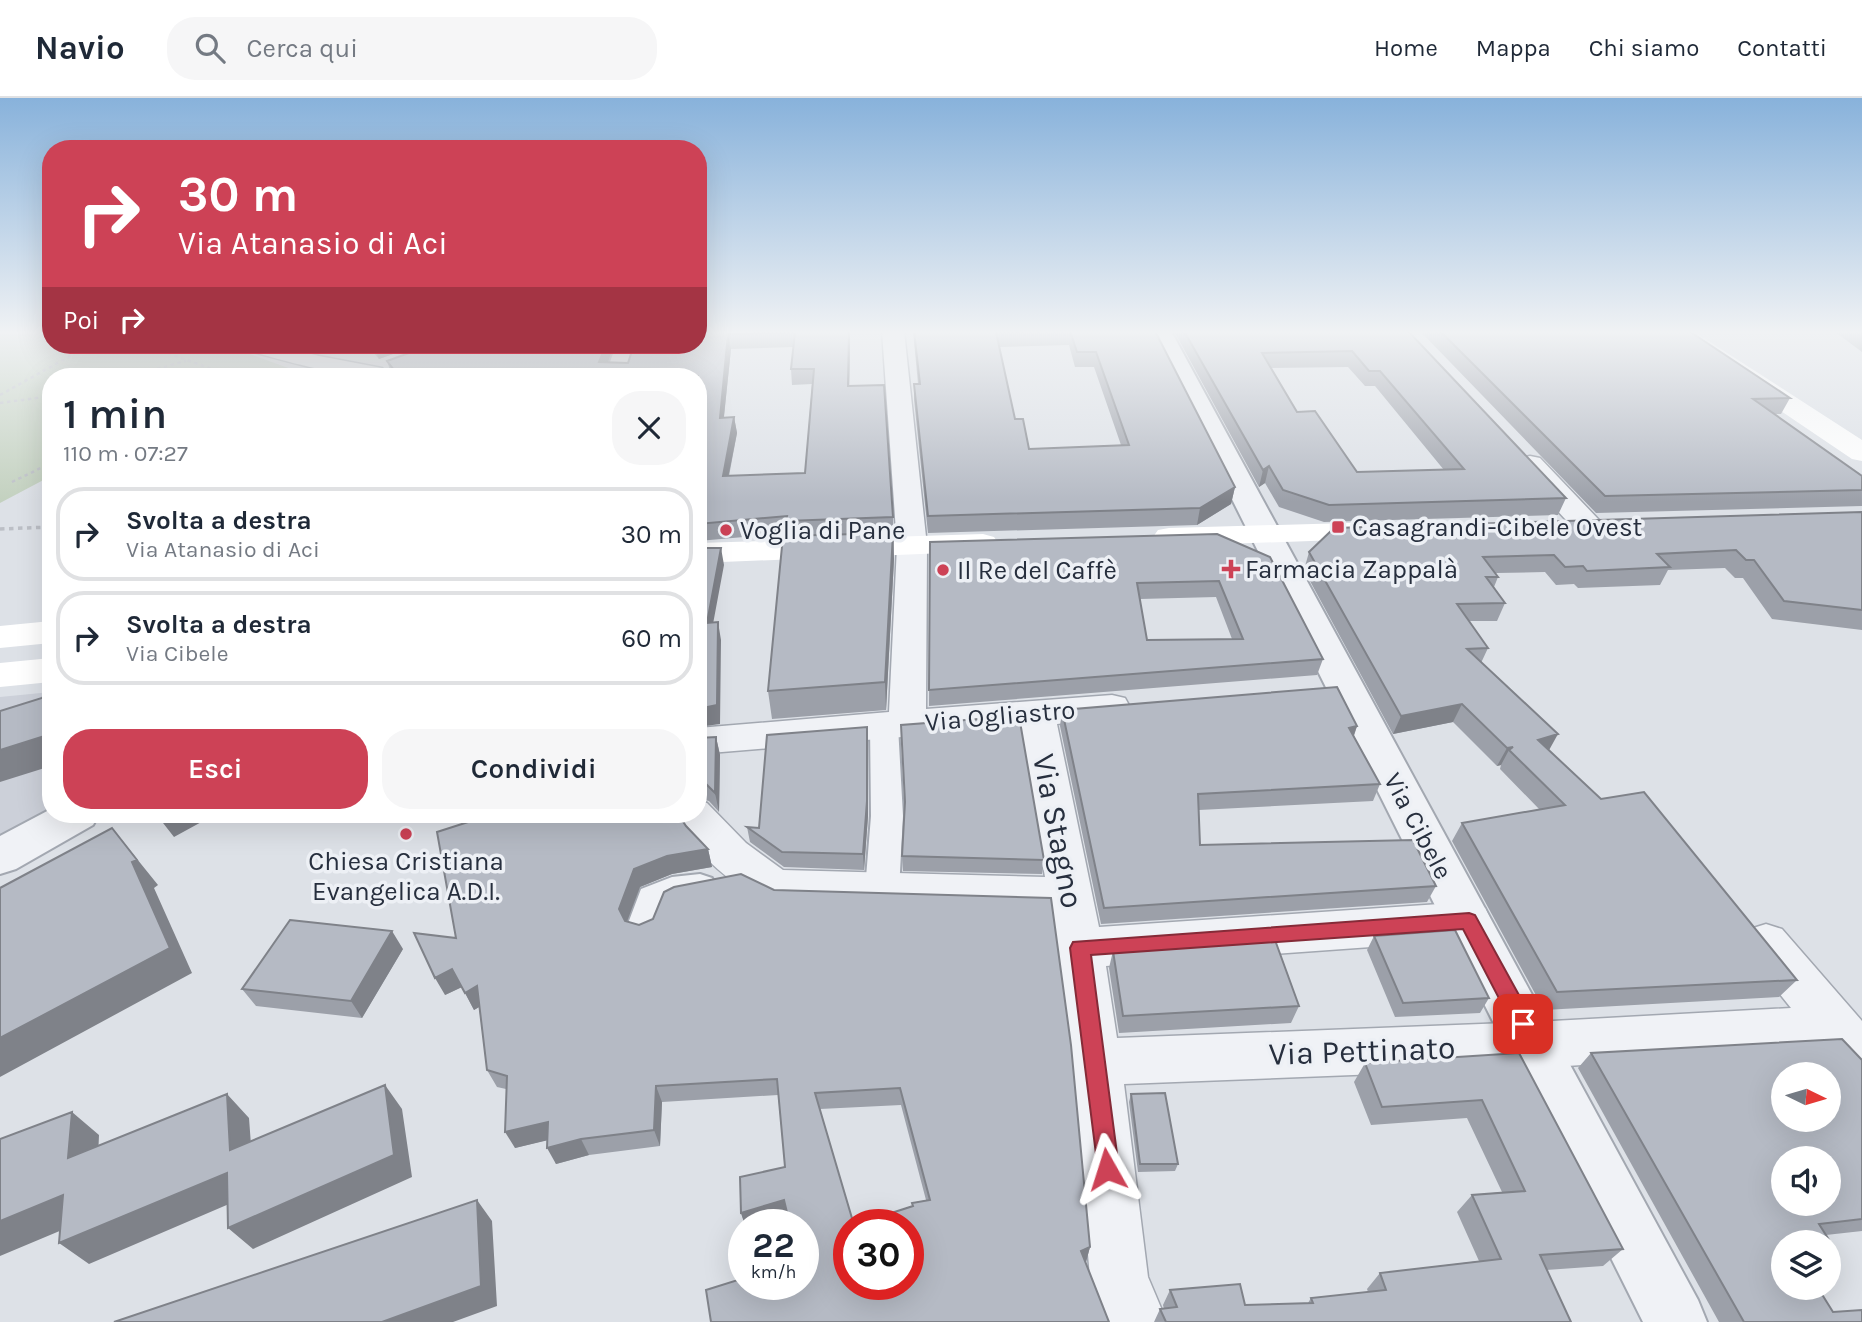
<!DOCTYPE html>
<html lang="it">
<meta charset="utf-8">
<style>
:root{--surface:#fff;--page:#f6f6f7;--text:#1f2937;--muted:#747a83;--line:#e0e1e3;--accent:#cd4256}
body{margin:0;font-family:Karla,sans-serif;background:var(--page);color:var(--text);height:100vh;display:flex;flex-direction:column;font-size:26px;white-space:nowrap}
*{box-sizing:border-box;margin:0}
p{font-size:23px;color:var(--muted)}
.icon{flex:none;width:38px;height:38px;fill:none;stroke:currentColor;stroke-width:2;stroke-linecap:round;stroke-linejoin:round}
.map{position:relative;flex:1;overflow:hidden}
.panel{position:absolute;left:42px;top:270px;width:665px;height:455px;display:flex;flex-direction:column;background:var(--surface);border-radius:28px;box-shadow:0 7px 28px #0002}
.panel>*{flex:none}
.banner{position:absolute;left:42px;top:42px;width:665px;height:214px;border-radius:28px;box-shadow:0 7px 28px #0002;background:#cd4256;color:#fff;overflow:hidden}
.needle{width:46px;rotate:95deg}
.buttons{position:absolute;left:1771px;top:964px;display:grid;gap:14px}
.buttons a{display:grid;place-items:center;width:70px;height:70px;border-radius:50%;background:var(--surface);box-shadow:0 7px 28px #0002;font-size:35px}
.speed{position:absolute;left:728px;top:1111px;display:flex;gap:14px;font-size:35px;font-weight:700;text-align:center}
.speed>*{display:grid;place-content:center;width:91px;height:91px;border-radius:50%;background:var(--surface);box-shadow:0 7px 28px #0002;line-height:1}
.speed small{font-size:18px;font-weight:400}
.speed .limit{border:10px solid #d22;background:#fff;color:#111}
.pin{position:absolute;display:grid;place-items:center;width:60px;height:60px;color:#fff;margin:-30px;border-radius:14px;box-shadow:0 4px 10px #0006}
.me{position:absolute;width:77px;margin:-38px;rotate:354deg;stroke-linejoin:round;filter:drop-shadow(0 0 5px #0008)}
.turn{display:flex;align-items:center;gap:24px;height:147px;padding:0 21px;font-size:32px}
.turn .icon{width:91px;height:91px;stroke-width:2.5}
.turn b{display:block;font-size:49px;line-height:60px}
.then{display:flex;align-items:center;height:66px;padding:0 21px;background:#0003;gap:14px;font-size:26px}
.round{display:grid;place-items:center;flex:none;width:74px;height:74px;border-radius:28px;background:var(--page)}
.overview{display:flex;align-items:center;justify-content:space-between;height:119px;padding:0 21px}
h1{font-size:42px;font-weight:600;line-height:52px}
.button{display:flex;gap:14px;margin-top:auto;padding:14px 21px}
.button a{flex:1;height:80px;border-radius:28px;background:var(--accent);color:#fff;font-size:28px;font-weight:600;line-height:80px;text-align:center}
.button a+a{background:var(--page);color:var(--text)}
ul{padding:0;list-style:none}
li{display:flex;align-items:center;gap:21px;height:94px;margin:0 14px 10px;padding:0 7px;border:4px solid var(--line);border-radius:28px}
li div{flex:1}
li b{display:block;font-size:26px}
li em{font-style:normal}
header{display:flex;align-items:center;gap:42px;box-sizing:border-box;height:98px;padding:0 35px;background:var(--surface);border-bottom:2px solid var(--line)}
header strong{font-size:33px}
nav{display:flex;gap:38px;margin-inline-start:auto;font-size:24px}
.search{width:490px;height:63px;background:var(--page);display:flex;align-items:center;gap:18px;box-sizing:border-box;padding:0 24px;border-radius:28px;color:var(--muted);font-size:26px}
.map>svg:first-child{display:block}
</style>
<header>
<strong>Navio</strong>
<div class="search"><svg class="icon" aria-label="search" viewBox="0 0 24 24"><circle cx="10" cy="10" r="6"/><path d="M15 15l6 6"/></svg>Cerca qui</div>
<nav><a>Home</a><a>Mappa</a><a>Chi siamo</a><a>Contatti</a></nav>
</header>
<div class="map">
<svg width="1862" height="1224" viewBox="0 0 1862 1224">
<rect width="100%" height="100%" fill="#dde1e7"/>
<path fill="#ccd0d9" d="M51 594V709L0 738V599Z"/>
<path fill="#c3d1bf" d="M0 233H51V247H225L310 278H51V378L0 405Z"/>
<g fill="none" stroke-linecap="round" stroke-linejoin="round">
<defs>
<path id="pedestrian" d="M884 618 894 621 898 628 903 718 899 792 894 801 882 805 870 801 865 792 871 718 870 628 874 621Z
M700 776 712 780 717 789 712 798 667 810 656 838 644 842 632 838 627 828 641 791 672 779Z"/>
<path id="minor" d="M882 233H904L927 448 926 611 1112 597 1125 600 1130 609 1125 618 1057 626 1099 829 1469 804 1485 810 1491 823 1485 836 1469 842 1106 868 1117 940 1534 924 1791 910 1750 859 1743 845 1750 831 1766 826 1782 831 1862 923V983L1844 976 1825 952 1534 970 1124 986 1148 1179 1167 1224H1107L1090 1179 1071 964 1051 815 777 807C735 792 694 755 673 716H698V702L707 705 746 745 783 772 1045 779 1020 629 698 656V630L889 614 897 448Z
M243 247H278L319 258 382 270 386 275 384 278C335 278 292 265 246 252Z
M1530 358 1540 360 1599 422 1603 428 1599 434 1588 437 1577 434 1520 372 1516 366 1520 360Z"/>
<path id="tertiary" d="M1148 233H1171L1698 1202 1707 1224H1643Z
M616 247H640L630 278H605Z
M51 711V716H99L93 727 16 771 0 776V738Z"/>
</defs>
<use href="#pedestrian" stroke="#a3a8b1" stroke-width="4"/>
<use href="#minor" stroke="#a3a8b1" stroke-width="3"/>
<use href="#tertiary" stroke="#a3a8b1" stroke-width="4"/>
<path stroke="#bcbfc6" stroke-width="2.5" stroke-dasharray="3.5 3.5" stroke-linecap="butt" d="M167 247 162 253 231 278
M130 278 186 263
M0 297 90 247
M0 305 51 298
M12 384 51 365"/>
<path stroke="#bcbfc6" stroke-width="3.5" stroke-dasharray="4.5 4.5" stroke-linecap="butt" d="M0 431 51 429"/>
<use href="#pedestrian" fill="#f0f2f6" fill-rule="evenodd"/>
<use href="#minor" fill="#f0f2f6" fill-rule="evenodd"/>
<use href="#tertiary" fill="#f0f2f6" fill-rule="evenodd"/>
<path fill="#fff" fill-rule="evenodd" d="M1667 233H1693L1862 342V363L1852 361 1670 238Z
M1382 424 1393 426 1398 433 1393 440 1169 448 1158 446 1153 439 1158 432 1169 430Z
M983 436 994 439 999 446 994 453 698 465V445Z
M51 523V545L0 550V528Z
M51 560V584L0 589V565Z"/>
</g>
<path fill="#9ca0a9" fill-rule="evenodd" d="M698 233H850L849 288 893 419 894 461 886 612 772 621 768 593 788 435 698 443V278H392L387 263 431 247H614L608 264 628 265ZM793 249 791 271 792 287 812 286 805 375 729 378 737 335 734 319H724L731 251Z
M913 233H1155L1235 389 1231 406 1197 427 928 435 914 302V286H918ZM1069 247 1075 269H1094L1121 347 1029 351 1015 321 999 249Z
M1174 233H1408L1566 400 1558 417 1324 424 1279 409 1265 385 1259 389ZM1348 269 1365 288H1375L1444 372 1357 374 1297 314 1271 270Z
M1420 233H1689L1790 300 1781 316H1774L1862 378V408L1596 415Z
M1834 233H1862V254Z
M367 247H418L379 261Z
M1862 414V532L1772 521 1743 480H1735L1725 470 1668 472 1660 487 1578 490 1574 486 1556 487 1545 474 1496 475 1498 479 1494 489 1505 505 1497 523H1469L1488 550 1481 565 1549 652 1601 701 1797 882 1779 899 1544 912 1452 743 1462 725 1540 712 1500 671 1501 667 1497 668 1453 624 1393 636 1304 472 1309 454Z
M1217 436 1323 561 1317 577 929 608 930 444ZM1216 499 1232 541 1147 542 1140 501Z
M1062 612 1357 628 1354 638 1380 686 1373 703 1199 712 1200 747 1436 788 1427 804 1101 826 1060 628Z
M716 639 720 657 719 714 709 703 698 700V640Z
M868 644V718L864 772 784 769 750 744 747 729 759 730Z
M686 728 708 751 712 769 672 776 640 789 627 823 639 827 653 821 664 794 1090 1149 1086 1164 803 1186 788 1117 755 1127H745L741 1115 785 1069 778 997 662 1004 660 1048 589 1057 556 1066 547 1042 515 1050 506 991 497 989 487 972 479 909 474 912 462 889 445 897 456 840ZM901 1007 926 1102 912 1105V1108L854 1127 820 1011Z
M902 758 1044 762 1042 776 903 773Z
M1374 838 1489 900 1480 915 1395 919 1367 852Z
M403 851 362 920 256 908 242 891Z
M1113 853 1299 908 1291 925 1119 935 1109 870Z
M1519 955 1623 1151 1603 1168 1546 1172 1571 1224H1154L1160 1211H1164L1163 1207 1170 1192 1245 1207 1308 1205 1311 1200 1368 1194 1367 1191 1380 1175 1479 1163 1457 1114 1472 1097 1502 1094 1467 1020 1371 1027 1354 984 1365 965Z
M1591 955 1862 962V1133L1826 1137 1836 1153 1829 1158V1144H1783L1833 1214 1862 1224H1719L1578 970Z
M1131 996 1178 1066 1175 1073 1138 1074 1129 1004Z"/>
<path fill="#7f8289" d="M849 233H850L849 303 848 288Z
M728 236 731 251 722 336 720 320Z
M373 247H418L379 261Z
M606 247H614L603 278 599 264Z
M734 319 737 335 725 395 723 378Z
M1269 368 1265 385 1259 389 1263 372Z
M1235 389 1231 406 1197 427 1200 410Z
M893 435 894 461 886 612 885 584Z
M721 450 724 467 710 542 707 525Z
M718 524 721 542 720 626 698 629V611Z
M1462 606 1453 624 1393 636 1401 618Z
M1357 628 1351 645 1349 630Z
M867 629 868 718 864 772 863 756Z
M1558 636 1548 654 1538 642Z
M48 637 51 640V668L0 684V652Z
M716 639 720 657 719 714 715 695Z
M1513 649 1509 652 1501 667 1497 668 1507 650Z
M156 716H216L174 739Z
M112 730 158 787 154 790 192 875 0 979V940Z
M708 751 712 769 672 776 640 789 625 829 619 811 634 771 667 758Z
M392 833 403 851 362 920 351 903Z
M452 871 462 889 445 897 435 880Z
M477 888 486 905 474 912 465 895Z
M385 987 402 1011 412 1079 253 1151 228 1130Z
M656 988 662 1004 660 1048 654 1032Z
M227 996 249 1020 253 1074 230 1052Z
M72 1014 99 1037 97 1082 68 1060Z
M548 1024 557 1040 515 1050 505 1034Z
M581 1041 589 1057 556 1066 547 1050Z
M227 1075 250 1097 89 1166 59 1145Z
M63 1097 93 1119 0 1158V1123Z
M477 1102 492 1123 497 1208 453 1224H382Z
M784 1102 788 1117 755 1127H745L741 1115Z
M1090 1149 1086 1164 1081 1153Z"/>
<path fill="#b5bac4" stroke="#7f8289" stroke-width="2" fill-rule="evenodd" d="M698 233H849L848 288 884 287 893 419 786 423 787 418 698 426V278H399L387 263 431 247H606L599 264 628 265 634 247H698ZM795 234 791 271H814L805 375 723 378 734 319 720 320 728 236Z
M914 233H1036L996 234 1015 321H1023L1029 351 1129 347 1096 254H1077L1070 233H1155L1235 389 1200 410 928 418 914 286H920Z
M1184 233H1408L1566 400 1329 407 1283 392 1269 368 1263 372ZM1352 253 1369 273H1380L1464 371 1357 374 1315 313 1297 314 1262 255Z
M1440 233H1689L1790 300 1753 301 1862 378V392L1605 398Z
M1862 414V512L1784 503 1754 462H1746L1736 452 1657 456 1670 469 1587 473 1583 468 1565 469 1554 457 1483 459 1498 479H1486L1505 505 1457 506 1488 550 1467 551 1558 636 1538 642 1601 701 1644 694 1797 882 1557 894 1462 725 1565 707 1509 652 1513 649 1507 650 1462 606 1401 618 1309 454 1334 430Z
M893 435 885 584 768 593 783 438Z
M1217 436 1270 459 1323 561 929 592 930 444ZM1219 483 1243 541 1147 542 1137 485Z
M698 450H721L707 525 718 524 717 607 698 611Z
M51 588V640L48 637 0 652V613L42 600Z
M1337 589 1357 628 1349 630 1380 686 1198 696 1200 747 1413 742 1436 788 1104 810 1062 612Z
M1019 618 1044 762 902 758 905 704 901 627Z
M867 629V703L863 756 782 754 747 729 759 730 767 637Z
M716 639 715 695 705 685 698 683V640Z
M493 716H678L686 728 708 751 667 758 634 771 619 811 625 823 639 827 653 821 664 794 674 789 741 776 774 792 1051 800 1071 947 1090 1149 1081 1153 1109 1224H711L706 1192 744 1180V1186H803V1127H790L784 1102 741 1115 740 1079 785 1069 777 981 656 988 654 1032 581 1041 547 1050 548 1024 505 1034 507 978 487 972 477 888 465 895 452 871 435 880 414 835 456 840 437 734ZM900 990 930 1102 912 1105 913 1108 854 1127 815 995ZM849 1127H908V1186H849Z
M112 730 137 762 132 764 170 850 0 940V790Z
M290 822 392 833 351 903 242 891Z
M1455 832 1489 900 1403 905 1374 838Z
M1275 842 1299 908 1123 918 1113 853Z
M1842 941 1862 962V1121L1819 1126 1836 1153 1829 1154V1144H1783V1190H1818L1833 1214 1862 1212V1224H1744L1591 955ZM1783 976H1829V1022H1783ZM1783 1060H1829V1106H1783Z
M1519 955 1623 1151 1540 1157 1571 1224H1166L1160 1211 1177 1209 1170 1192 1240 1186 1245 1207 1313 1205 1311 1200 1386 1192 1380 1175 1501 1161 1472 1097 1525 1093 1482 1002 1382 1009 1365 965Z
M385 987 394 1057 228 1130 227 1075 59 1145 63 1097 0 1123V1041L72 1014 68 1060 227 996 230 1052Z
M1165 995 1178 1066H1140L1131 996Z
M477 1102 481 1188 382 1224H114Z"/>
<linearGradient id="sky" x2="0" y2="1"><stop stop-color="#88b2db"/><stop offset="0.58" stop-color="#f0f2f4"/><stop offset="1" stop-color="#f0f2f4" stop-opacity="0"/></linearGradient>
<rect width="1862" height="404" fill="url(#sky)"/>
<path fill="#cd4256" stroke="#852b38" stroke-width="2" d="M1469 815 1475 817 1531 919 1534 926 1531 933 1523 935 1516 933 1463 831 1091 857 1119 1071 1116 1080 1107 1083 1099 1080 1070 850 1073 844Z"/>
<g fill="#cd4256" stroke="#edf0f5" stroke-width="2.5">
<rect x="1331" y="422" width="14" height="14" rx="3.5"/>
<circle cx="726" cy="432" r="7"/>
<path d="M1227.5 460.5h7v7h7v7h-7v7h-7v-7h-7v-7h7z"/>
<circle cx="943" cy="472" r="7"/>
<circle cx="406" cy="736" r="7"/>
</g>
<g text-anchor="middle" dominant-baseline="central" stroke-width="7" stroke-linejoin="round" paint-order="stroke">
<g font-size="26" fill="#272f3e" stroke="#edf0f5" text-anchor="start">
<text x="1352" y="429">Casagrandi-Cibele Ovest</text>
<text x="740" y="432">Voglia di Pane</text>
<text x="1245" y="471">Farmacia Zappalà</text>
<text x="957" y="472">Il Re del Caffè</text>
<text x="406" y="763" text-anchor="middle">Chiesa Cristiana<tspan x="406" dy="30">Evangelica A.D.I.</tspan></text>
</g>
<g font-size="26" fill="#272f3e" stroke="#edf0f5">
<text transform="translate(1000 618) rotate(-5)">Via Ogliastro</text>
<text transform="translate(1418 728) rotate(62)">Via Cibele</text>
</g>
<g font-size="32" fill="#272f3e" stroke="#edf0f5">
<text transform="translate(1058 733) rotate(79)">Via Stagno</text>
<text transform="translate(1362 953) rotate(-2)">Via Pettinato</text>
</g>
</g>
</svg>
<div class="buttons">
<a><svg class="needle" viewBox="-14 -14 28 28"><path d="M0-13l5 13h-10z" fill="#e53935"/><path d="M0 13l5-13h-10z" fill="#747a83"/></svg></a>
<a><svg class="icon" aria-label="sound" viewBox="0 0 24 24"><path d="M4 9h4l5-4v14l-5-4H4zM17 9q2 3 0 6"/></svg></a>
<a><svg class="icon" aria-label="layers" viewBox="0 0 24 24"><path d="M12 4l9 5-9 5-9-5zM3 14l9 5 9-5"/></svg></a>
</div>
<div class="speed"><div>22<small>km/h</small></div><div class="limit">30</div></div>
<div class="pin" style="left:1523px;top:926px;background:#d93025"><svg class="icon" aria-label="arrive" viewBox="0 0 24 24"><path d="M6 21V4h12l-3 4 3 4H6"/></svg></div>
<svg class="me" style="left:1107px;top:1071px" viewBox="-20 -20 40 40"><path d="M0-17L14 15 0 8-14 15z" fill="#cd4256" stroke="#fff" stroke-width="4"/></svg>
<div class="banner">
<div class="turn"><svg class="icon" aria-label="right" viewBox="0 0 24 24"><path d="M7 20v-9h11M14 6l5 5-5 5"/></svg><div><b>30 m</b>Via Atanasio di Aci</div></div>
<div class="then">Poi<svg class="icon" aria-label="right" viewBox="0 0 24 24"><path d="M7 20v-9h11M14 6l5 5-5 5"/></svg></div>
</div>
<section class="panel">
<div class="overview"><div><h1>1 min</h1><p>110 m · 07:27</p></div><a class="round"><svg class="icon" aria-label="close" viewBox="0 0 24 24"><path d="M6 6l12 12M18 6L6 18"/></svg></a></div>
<ul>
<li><svg class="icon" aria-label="right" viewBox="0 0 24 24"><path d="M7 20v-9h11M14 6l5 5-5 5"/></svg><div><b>Svolta a destra</b><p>Via Atanasio di Aci</p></div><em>30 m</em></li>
<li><svg class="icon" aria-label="right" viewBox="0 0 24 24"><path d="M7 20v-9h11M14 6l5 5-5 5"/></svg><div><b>Svolta a destra</b><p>Via Cibele</p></div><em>60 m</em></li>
</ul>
<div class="button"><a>Esci</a><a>Condividi</a></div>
</section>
</div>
